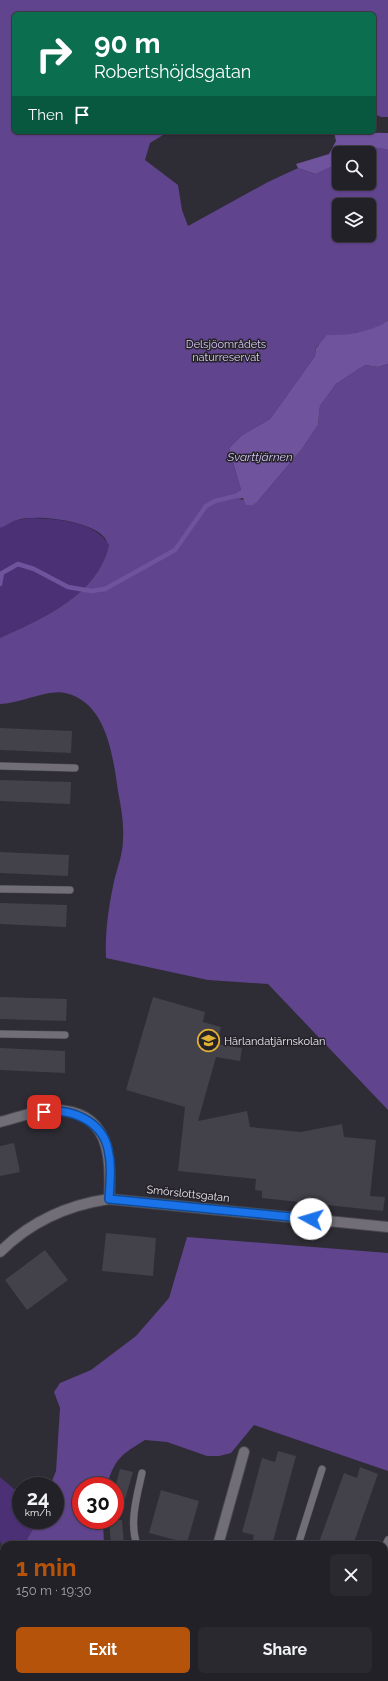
<!DOCTYPE html>
<meta charset="utf-8">
<style>
:root{--surface:#222127;--page:#2a292f;--text:#f1f3f6;--muted:#a2a3a7;--line:#3f3e44;--accent:#b45309}
body{margin:0;font-family:Raleway,sans-serif;background:var(--page);color:var(--text);height:100vh;display:flex;flex-direction:column;font-size:15px;white-space:nowrap}
*{box-sizing:border-box;margin:0}
p{font-size:13px;color:var(--muted)}
.icon{flex:none;width:22px;height:22px;fill:none;stroke:currentColor;stroke-width:2;stroke-linecap:round;stroke-linejoin:round}
.map{position:relative;flex:1;overflow:hidden}
.sheet{position:absolute;left:0px;top:1541px;width:388px;height:140px;display:flex;flex-direction:column;background:var(--surface);border-radius:12px 12px 0 0;box-shadow:0 1px 3px #0004,0 0 0 1px var(--line)}
.sheet>*{flex:none}
.guide{position:absolute;left:12px;top:12px;width:364px;height:122px;border-radius:6px;box-shadow:0 1px 3px #0004,0 0 0 1px var(--line);background:#0b6e4f;color:#fff;overflow:hidden}
.fabs{position:absolute;left:332px;top:146px;display:grid;gap:8px}
.fabs a{display:grid;place-items:center;width:44px;height:44px;border-radius:6px;background:var(--surface);box-shadow:0 1px 3px #0004,0 0 0 1px var(--line);font-size:20px}
.speed{position:absolute;left:12px;top:1477px;display:flex;gap:8px;font-size:20px;font-weight:700;text-align:center}
.speed>*{display:grid;place-content:center;width:52px;height:52px;border-radius:50%;background:var(--surface);box-shadow:0 1px 3px #0004,0 0 0 1px var(--line);line-height:1}
.speed small{font-size:10px;font-weight:400}
.speed .limit{border:6px solid #d22;background:#fff;color:#111}
.pin{position:absolute;display:grid;place-items:center;width:34px;height:34px;color:#fff;margin:-17px;border-radius:8px;box-shadow:0 2px 6px #0006}
.me{position:absolute;width:44px;margin:-22px;rotate:276deg;stroke-linejoin:round;filter:drop-shadow(0 0 3px #0008)}
.turn{display:flex;align-items:center;gap:14px;height:84px;padding:0 16px;font-size:18px}
.turn .icon{width:52px;height:52px;stroke-width:2.5}
.turn b{display:block;font-size:28px;line-height:34px}
.then{display:flex;align-items:center;height:38px;padding:0 16px;background:#0003;gap:8px;font-size:15px}
.round{display:grid;place-items:center;flex:none;width:42px;height:42px;border-radius:6px;background:var(--page)}
.head{display:flex;align-items:center;justify-content:space-between;height:68px;padding:0 16px}
h1{font-size:24px;font-weight:700;line-height:30px;color:var(--accent)}
.primary-button{display:flex;gap:8px;margin-top:auto;padding:8px 16px}
.primary-button a{flex:1;height:46px;border-radius:6px;background:var(--accent);color:#fff;font-size:16px;font-weight:700;line-height:46px;text-align:center}
.primary-button a+a{background:var(--page);color:var(--text)}
.map>svg:first-child{display:block}
</style>
<div class="map">
<svg width="388" height="1681" viewBox="0 0 388 1681">
<rect width="100%" height="100%" fill="#2e2c34"/>
<path fill="#4c3075" d="M32 518C58 519 95 521 109 545 98 595 42 619 0 638V528L17 520Z
M0 1477 21 1495V1520H38L24 1545H4V1557L0 1540Z"/>
<path fill="#60448d" fill-rule="evenodd" d="M0 0H388V117H381L374 114V14H14V132H168L150 143 145 160 178 185 182 210 188 226 268 182 298 168 316 174 339 163V183H369V153H354C365 145 376 146 388 150V320C370 338 336 328 316 347L315 356 270 419 242 435 229 448 241 490 235 493 237 499 258 501 302 449 318 425 320 406 336 384 365 365 378 367 388 364V1110L268 984 208 980 106 958C105 933 108 911 113 886 116 871 123 855 123 839 124 823 121 807 118 791 113 757 107 702 65 693 48 689 19 704 0 704V638C42 619 98 595 109 545 107 543 106 539 104 537 90 521 37 514 17 520 11 522 6 526 0 528ZM339 205H369V235H339Z
M187 1237 388 1253V1471L254 1425 231 1453 219 1456H207L167 1442 145 1440C122 1454 114 1459 107 1486H81V1520H103L104 1545H24L38 1520H55V1486H50L56 1471 60 1408 54 1392 60 1383 91 1370 136 1336 169 1298Z
M4 1623V1662L0 1659V1627Z"/>
<path fill="#6f539d" d="M334 132 388 133V150C365 143 360 153 339 153V163L316 174 298 168 296 164 329 154 336 141Z
M388 320V364L378 367 365 365 336 384 320 406 318 425 302 449 258 501 253 505H246L243 498 237 499 235 493 241 490 229 448 242 435 270 419 315 356 316 348 327 335C342 336 377 331 388 320Z"/>
<g fill="none" stroke-linecap="round" stroke-linejoin="round">
<path stroke="#6f539d" stroke-width="4.5" d="M0 584 2 573 18 564 34 569 68 587 91 591 105 589 175 550 206 506 215 501 236 496"/>
</g>
<path fill="#434149" d="M0 728 72 731 71 753 0 750Z
M0 780 71 782 70 804 0 801Z
M0 852 69 855 68 876 0 873Z
M0 903 67 905 66 927 0 924Z
M0 997 67 999 66 1021 0 1019Z
M153 997 205 1012 203 1022 221 1027 216 1044 242 1048 240 1061 216 1057 198 1121 247 1111 250 1127 301 1132 342 1124 344 1137 376 1140 370 1196 385 1197 383 1211 262 1198V1191L255 1190 256 1179 178 1171 185 1107 126 1090Z
M0 1048 65 1051V1073L0 1070Z
M14 1143 20 1172 0 1176V1146Z
M106 1233 156 1238 153 1276 102 1271Z
M45 1250 68 1280 27 1310 5 1280Z
M278 1451 296 1456 272 1545H252L254 1535 242 1532 246 1518 262 1458 275 1462Z
M360 1467 378 1474 353 1545H318L344 1473 357 1478Z
M120 1469 133 1472 119 1520H122L124 1545H111L109 1520H115V1488Z
M161 1490 199 1501 187 1543 149 1533Z"/>
<g fill="none" stroke-linecap="round" stroke-linejoin="round">
<defs>
<path id="service" d="M0 766 75 768
M0 889 70 890
M0 1034 65 1035
M137 1545C129 1522 137 1496 142 1473
M298 1545 322 1469
M384 1548 388 1540
M203 1677 208 1681"/>
<path id="minor" d="M0 1122C17 1118 36 1110 54 1110 109 1110 112 1156 109 1199
M0 1252C30 1222 68 1205 109 1199L388 1227
M218 1545 244 1452
M384 1652 388 1654
M138 1681 145 1677"/>
</defs>
<use href="#service" stroke="#4a484e" stroke-width="8"/>
<use href="#minor" stroke="#4a484e" stroke-width="12"/>
<use href="#service" stroke="#716e77" stroke-width="7"/>
<use href="#minor" stroke="#716e77" stroke-width="10"/>
</g>
<g fill="none" stroke-linecap="round" stroke-linejoin="round">
<defs>
<path id="route" d="M44 1112C70 1107 102 1121 108 1149 112 1166 110 1182 109 1199L311 1219"/>
</defs>
<use href="#route" stroke="#114b97" stroke-width="10"/>
<use href="#route" stroke="#1a73e8" stroke-width="7"/>
</g>
<defs>
<symbol id="school-ring" viewBox="-11 -11 22 22"><circle r="9.5" fill="#25222a" stroke="#dfb033" stroke-width="1.5"/><path d="M0-5L7-2L0 1L-7-2ZM-4 1L0 2.5L4 1V4Q0 6-4 4Z" fill="#dfb033"/></symbol>
</defs>
<g fill-rule="evenodd">
<use href="#school-ring" x="196" y="1028" width="25" height="25"/>
</g>
<g text-anchor="middle" dominant-baseline="central" stroke-width="3" stroke-linejoin="round" paint-order="stroke">
<g font-size="11" fill="#daccf6" stroke="#25222a">
<text x="226" y="344">Delsjöområdets<tspan x="226" dy="13">naturreservat</tspan></text>
</g>
<g font-size="11" fill="#ebeaef" stroke="#25222a" text-anchor="start">
<text x="224" y="1041">Härlandatjärnskolan</text>
</g>
<g font-size="11" fill="#ebeaef" stroke="#25222a">
<text transform="translate(188 1194) rotate(6)">Smörslottsgatan</text>
</g>
<g font-size="12" font-style="italic" fill="#d2c5ef" stroke="#25222a">
<text x="260" y="457">Svarttjärnen</text>
</g>
</g>
</svg>
<div class="fabs">
<a><svg class="icon" aria-label="search" viewBox="0 0 24 24"><circle cx="10" cy="10" r="6"/><path d="M15 15l6 6"/></svg></a>
<a><svg class="icon" aria-label="layers" viewBox="0 0 24 24"><path d="M12 4l9 5-9 5-9-5zM3 14l9 5 9-5"/></svg></a>
</div>
<div class="speed"><div>24<small>km/h</small></div><div class="limit">30</div></div>
<div class="pin" style="left:44px;top:1112px;background:#d93025"><svg class="icon" aria-label="arrive" viewBox="0 0 24 24"><path d="M6 21V4h12l-3 4 3 4H6"/></svg></div>
<svg class="me" style="left:311px;top:1219px" viewBox="-20 -20 40 40"><circle r="19" fill="#fff"/><path d="M0-13L10 11 0 6-10 11z" fill="#1a73e8"/></svg>
<div class="guide">
<div class="turn"><svg class="icon" aria-label="right" viewBox="0 0 24 24"><path d="M7 20v-9h11M14 6l5 5-5 5"/></svg><div><b>90 m</b>Robertshöjdsgatan</div></div>
<div class="then">Then<svg class="icon" aria-label="arrive" viewBox="0 0 24 24"><path d="M6 21V4h12l-3 4 3 4H6"/></svg></div>
</div>
<section class="sheet">
<div class="head"><div><h1>1 min</h1><p>150 m · 19:30</p></div><a class="round"><svg class="icon" aria-label="close" viewBox="0 0 24 24"><path d="M6 6l12 12M18 6L6 18"/></svg></a></div>
<div class="primary-button"><a>Exit</a><a>Share</a></div>
</section>
</div>
